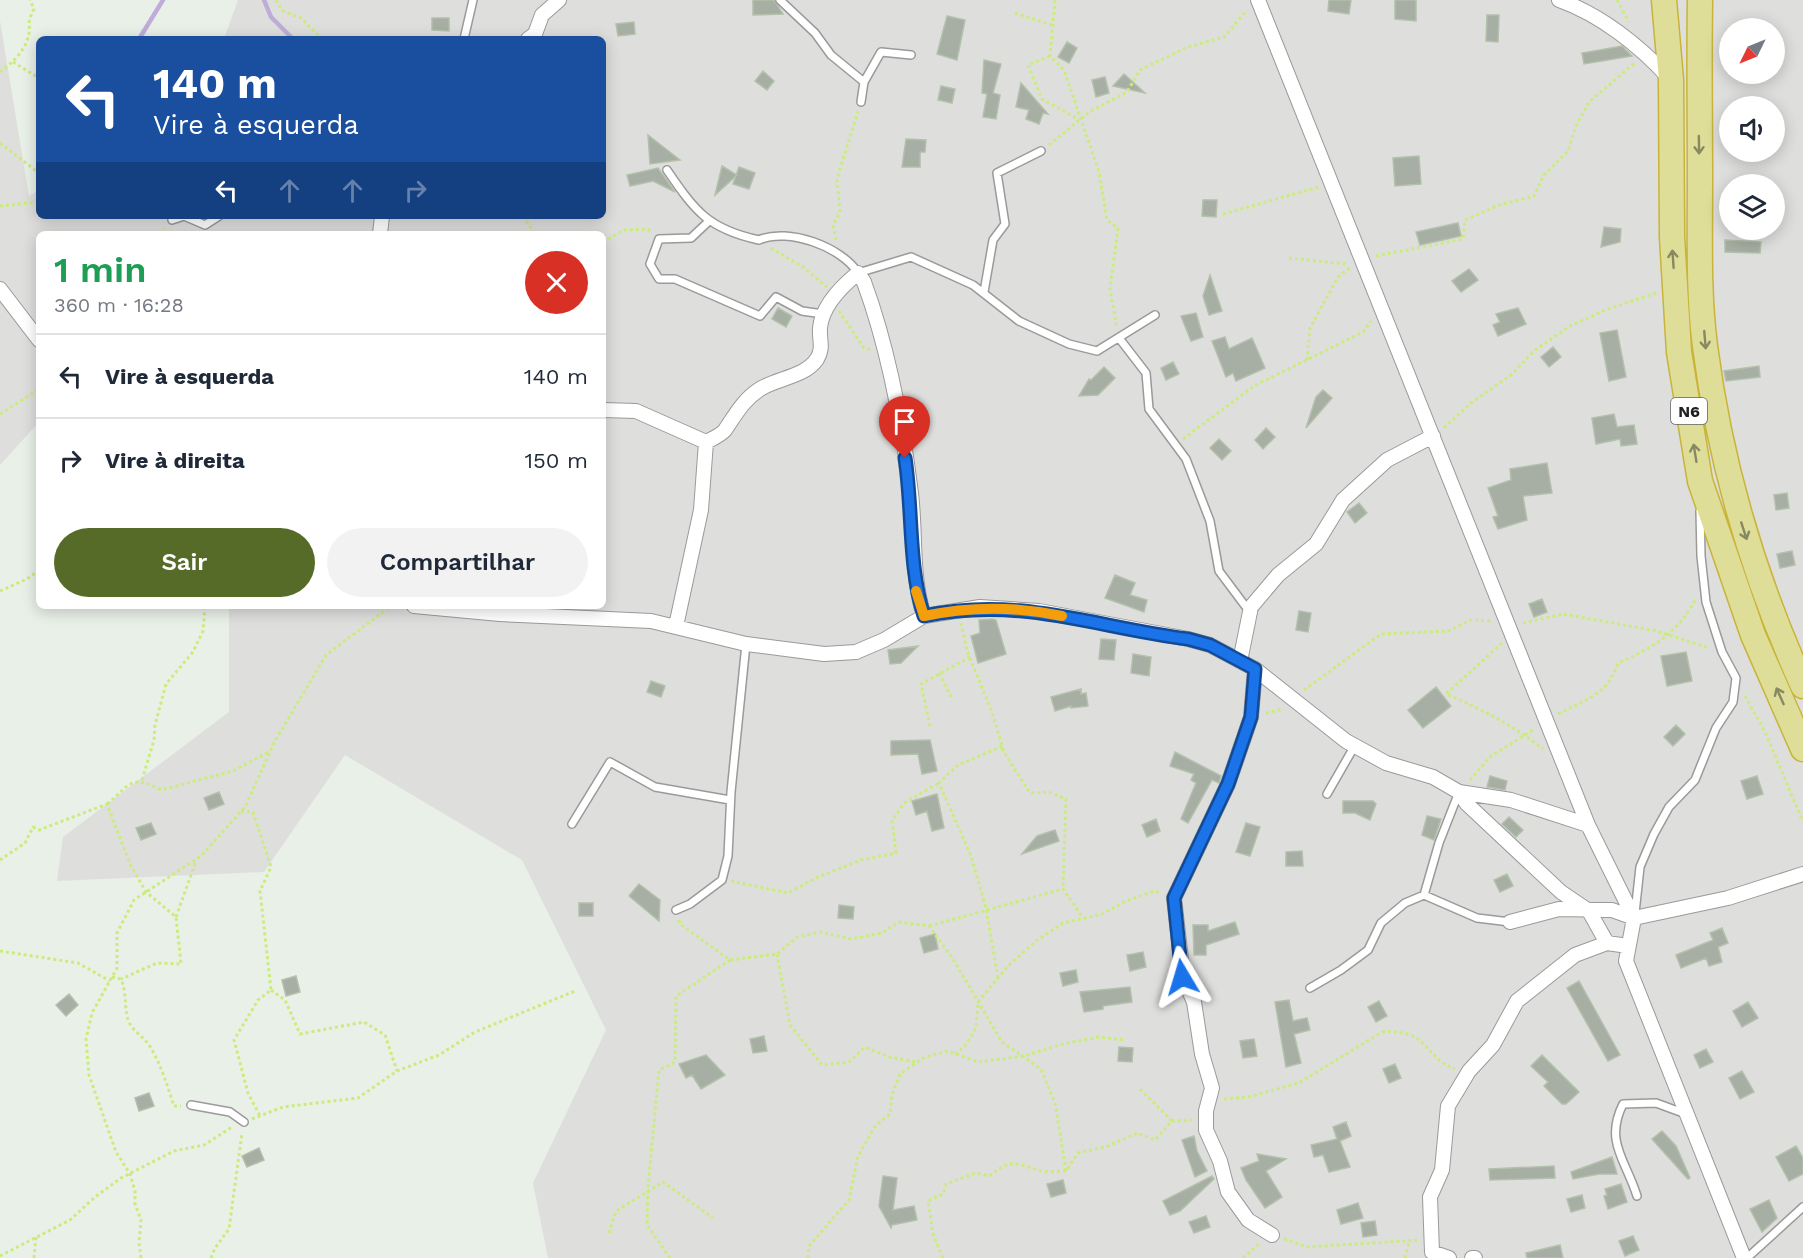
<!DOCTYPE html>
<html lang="pt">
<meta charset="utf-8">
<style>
:root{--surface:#fff;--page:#f2f2f3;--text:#1f2937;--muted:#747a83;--line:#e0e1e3;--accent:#576b28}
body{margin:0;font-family:"Work Sans",sans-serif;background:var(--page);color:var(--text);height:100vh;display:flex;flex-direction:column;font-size:22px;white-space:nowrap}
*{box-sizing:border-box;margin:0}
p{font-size:20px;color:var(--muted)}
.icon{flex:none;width:33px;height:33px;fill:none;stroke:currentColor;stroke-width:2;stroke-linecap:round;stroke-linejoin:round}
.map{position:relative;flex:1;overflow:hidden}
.drawer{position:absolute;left:36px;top:231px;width:570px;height:378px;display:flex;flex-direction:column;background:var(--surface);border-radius:9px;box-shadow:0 3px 15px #0003}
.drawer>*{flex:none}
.top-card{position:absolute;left:36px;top:36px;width:570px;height:183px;border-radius:9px;box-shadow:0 3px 15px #0003;background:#1a4fa0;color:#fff;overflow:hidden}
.needle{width:39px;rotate:227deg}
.buttons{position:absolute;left:1719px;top:18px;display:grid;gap:12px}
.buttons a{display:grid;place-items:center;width:66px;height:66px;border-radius:50%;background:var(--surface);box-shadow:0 3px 15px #0003;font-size:30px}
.pin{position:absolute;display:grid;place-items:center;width:51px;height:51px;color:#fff;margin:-62px -26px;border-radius:50% 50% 50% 0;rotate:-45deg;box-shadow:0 0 6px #0007}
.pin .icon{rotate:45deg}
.me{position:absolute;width:66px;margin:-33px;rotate:353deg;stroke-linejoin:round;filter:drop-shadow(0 0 4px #0008)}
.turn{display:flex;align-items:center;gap:21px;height:126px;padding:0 18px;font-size:27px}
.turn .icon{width:78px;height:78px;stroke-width:2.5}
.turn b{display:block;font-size:42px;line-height:51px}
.lanes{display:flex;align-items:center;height:57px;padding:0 18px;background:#0003;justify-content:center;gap:30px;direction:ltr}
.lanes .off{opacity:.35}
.round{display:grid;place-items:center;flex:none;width:63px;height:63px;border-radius:32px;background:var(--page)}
.overview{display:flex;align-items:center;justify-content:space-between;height:102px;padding:0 18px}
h1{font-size:36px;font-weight:600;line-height:45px;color:#1e9e55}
.action{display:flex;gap:12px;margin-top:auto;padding:12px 18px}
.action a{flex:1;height:69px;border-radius:36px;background:var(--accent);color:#fff;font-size:24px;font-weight:600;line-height:69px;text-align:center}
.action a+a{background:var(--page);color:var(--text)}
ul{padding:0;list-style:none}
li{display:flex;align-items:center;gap:18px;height:84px;padding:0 18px;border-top:2px solid var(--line)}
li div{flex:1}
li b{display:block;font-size:22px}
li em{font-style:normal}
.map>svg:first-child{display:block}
</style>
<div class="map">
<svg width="1803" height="1258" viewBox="0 0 1803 1258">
<rect width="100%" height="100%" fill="#e9f0e8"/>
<path fill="#dededd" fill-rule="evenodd" d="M238 0H1803V1258H548L533 1183 606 1030 522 860 345 755 264 872 57 881 63 837 229 712V606H603V234H39V422L0 465V21L29 196 39 190V216H603V39H224ZM1730 28H1774V74H1730ZM1730 106H1774V152H1730ZM1730 184H1774V230H1730Z"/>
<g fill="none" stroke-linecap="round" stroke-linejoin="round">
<path stroke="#bfadd8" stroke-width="4.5" d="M264 0 271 17 293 39
M139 39 163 0"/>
</g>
<path fill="#a7aea3" stroke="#b3c0ab" stroke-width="1.5" d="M753 0H774L783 14 753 15Z
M1329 0H1351L1349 14 1328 11Z
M1395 0H1416V21L1395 19Z
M1487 15H1499L1498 42 1486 41Z
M947 16 965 20 957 60 937 54Z
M432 18H449V31L432 30Z
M634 22 635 34 618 36 616 24Z
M1067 42 1077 48 1069 63 1058 57Z
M1622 46 1632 56 1584 64 1582 53Z
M984 60 1001 64 993 93 1000 95 996 119 983 117 987 94 982 93Z
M763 71 774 81 767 90 755 81Z
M1124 74 1145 93 1113 86Z
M1105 77 1109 93 1096 97 1092 80Z
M1021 83 1048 114 1043 113 1039 124 1026 119 1029 110 1016 107Z
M941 86 955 89 952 103 938 100Z
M648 135 680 160 650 164Z
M906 139 926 140 925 152H920V167H902Z
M1419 156 1421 184 1395 186 1393 158Z
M722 166 737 175 715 195Z
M739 167 755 173 749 189 733 184Z
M658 168 675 192 653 181 630 186 627 175Z
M1203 200H1217L1216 217 1202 216Z
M1458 223 1461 236 1420 245 1416 232Z
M1604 227 1621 229 1620 242 1601 247Z
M1725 240 1761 242 1760 253 1725 252Z
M1469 269 1478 280 1461 292 1452 281Z
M1210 275 1222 311 1209 315 1203 296Z
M778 308 792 316 786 327 772 319Z
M1518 308 1526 324 1498 336 1493 325 1500 322 1496 314Z
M1196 313 1203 337 1191 341 1181 316Z
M1617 330 1626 377 1609 381 1600 333Z
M1225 337 1229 349 1252 338 1265 368 1236 381 1233 373 1226 377 1212 341Z
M1553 347 1561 357 1549 367 1541 357Z
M1173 362 1179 374 1166 380 1161 368Z
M1759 366 1760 377 1726 381 1724 371Z
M1104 367 1115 378 1098 395 1079 396 1089 379 1091 380Z
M1323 390 1332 398 1306 428 1316 397Z
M1614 414 1617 427 1634 425 1637 444 1621 446 1620 439 1596 444 1592 418Z
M1266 428 1275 437 1263 449 1255 440Z
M1219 439 1231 451 1222 460 1210 448Z
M1547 463 1552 493 1523 496 1527 520 1498 529 1493 517 1498 516 1488 488 1511 480 1510 469Z
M1787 493 1789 508 1776 510 1774 495Z
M1359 503 1367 513 1355 523 1347 512Z
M1792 551 1795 565 1780 568 1777 554Z
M1115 575 1135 583 1130 595 1147 600 1144 612 1105 598Z
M1542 599 1547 612 1534 617 1529 604Z
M1299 611 1311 613 1308 632 1296 630Z
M992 619 996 620 1006 654 978 663 971 636 980 633 979 620Z
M1101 639 1116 640 1114 660 1099 659Z
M918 646 901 663 890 664 888 650Z
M1686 652 1692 681 1667 686 1661 656Z
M1133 654 1151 657 1149 676 1131 673Z
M651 681 665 686 661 697 647 692Z
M1436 687 1451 706 1423 728 1408 710Z
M1081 689V694L1086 693 1088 706 1071 708V706L1055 711 1051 697Z
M1676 725 1685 734 1673 746 1664 737Z
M930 740 937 771 922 774 918 754 891 755V741Z
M1175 752 1221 776 1219 783 1212 780 1188 823 1181 819 1196 783 1191 780 1194 774 1170 766Z
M1490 776 1507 781 1505 790 1487 787Z
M1757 776 1763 794 1747 799 1741 781Z
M219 792 224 804 209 810 204 798Z
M937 794 944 828 932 831 927 811 916 815 912 801Z
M1343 801H1373L1376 804 1370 820 1355 813H1343Z
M1427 816 1441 819 1434 840 1422 835Z
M1509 817 1523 830 1516 837 1502 824Z
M1156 819 1160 831 1147 837 1142 825Z
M151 823 156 834 141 840 136 828Z
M1246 823 1260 827 1250 856 1236 852Z
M1055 830 1059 841 1022 854 1037 836Z
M1302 851 1303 866H1286V852Z
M1507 874 1513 886 1500 892 1494 880Z
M639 884 660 900 659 921 629 896Z
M579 903H593V916H579Z
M839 905 854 907 853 919 838 918Z
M1235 922 1239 934 1206 945V955H1194L1193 925H1208V931Z
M1722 928 1728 943 1718 947 1722 962 1709 966 1706 958 1681 968 1676 955 1713 940 1710 933Z
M935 934 938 949 924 953 920 938Z
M1143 952 1146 967 1130 971 1127 955Z
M1076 970 1078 982 1063 986 1060 973Z
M296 976 300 992 286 996 282 980Z
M1579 981 1620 1055 1608 1061 1567 988Z
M1130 987 1132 1002 1103 1006V1009L1084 1012 1080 992Z
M69 994 78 1005 66 1016 56 1005Z
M1289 1000 1293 1021 1307 1018 1310 1030 1294 1034 1301 1063 1286 1067 1275 1002Z
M1379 1001 1387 1016 1376 1022 1368 1007Z
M1748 1002 1758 1018 1742 1027 1733 1011Z
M764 1036 767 1051 753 1053 750 1039Z
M1254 1039 1257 1056 1243 1058 1240 1041Z
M1119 1047 1133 1048 1132 1062 1118 1061Z
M1706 1049 1713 1062 1700 1068 1694 1055Z
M706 1055 725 1075 701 1089 692 1075 686 1078 679 1064Z
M1542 1055 1579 1092 1566 1104H1562L1544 1086 1548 1082 1531 1066Z
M1395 1064 1401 1078 1389 1083 1383 1069Z
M1742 1071 1754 1092 1740 1099 1729 1078Z
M149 1093 154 1106 139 1111 135 1098Z
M1346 1122 1351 1136 1340 1141 1350 1167 1329 1172 1323 1155 1314 1157 1311 1145 1337 1139 1333 1127Z
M1662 1131 1676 1146 1690 1178 1688 1179 1652 1139Z
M1194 1136 1197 1151 1207 1171 1195 1177 1182 1140Z
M1796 1146 1803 1158V1174L1789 1181 1776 1157Z
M259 1148 264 1160 247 1167 242 1156Z
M1257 1154 1286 1159 1266 1171 1282 1197 1265 1208 1246 1180 1241 1168 1259 1161Z
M1612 1157 1617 1174H1599L1573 1179 1571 1172Z
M1554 1166 1555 1178 1490 1180 1489 1169Z
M883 1176 897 1178 893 1210 914 1206 917 1220 892 1225 891 1228 879 1206Z
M1212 1176 1214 1179 1180 1211 1170 1215 1163 1201Z
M1063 1180 1066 1193 1051 1197 1047 1184Z
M1621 1184 1627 1202 1608 1209 1604 1196 1607 1195 1605 1189Z
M1582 1195 1585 1208 1571 1212 1567 1199Z
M1769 1200 1777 1218 1762 1232 1750 1209Z
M1358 1203 1363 1218 1341 1224 1337 1210Z
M1206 1216 1210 1227 1194 1233 1189 1222Z
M1375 1221 1377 1235 1363 1237 1361 1223Z
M1633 1236 1639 1250 1625 1256 1619 1241Z
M1560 1245 1563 1258H1527L1526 1253Z"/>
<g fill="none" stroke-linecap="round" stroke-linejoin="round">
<defs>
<path id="lane" d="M780 0 815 33 831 55 864 82 881 52 911 55
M464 39 473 0
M861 102 864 82
M667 170C695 211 708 229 759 240 788 227 842 247 858 273L911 257 973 285 1019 321 1069 344 1097 351 1155 315
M172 220 184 216 205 225 219 216
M708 222 691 238 659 239 650 264 659 279H675L760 316 776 297 802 311 823 314
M984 292 993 240 1005 224 997 173 1041 151
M1119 338 1146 373 1149 409 1186 459 1210 521 1219 571 1249 611
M1327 794 1354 747
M572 824 610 762 655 787 730 800
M1424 895 1477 918 1510 922
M676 910 690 904 722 880 728 856 731 792 746 644
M1635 913 1640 867 1654 834 1669 807 1695 780 1716 728 1733 702 1736 678 1722 652 1706 602 1701 556 1700 511
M1310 988 1341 970 1368 950 1381 923 1405 903 1424 895 1439 843 1459 792
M191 1105 230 1112 244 1122
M1637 1196C1626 1160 1604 1142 1623 1104L1656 1103 1686 1114
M1747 1258 1803 1207"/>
<path id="street" d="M1258 0 1588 825 1634 918
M1559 0C1601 15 1640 46 1669 78
M528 39 535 34 542 15 559 0
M380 234 382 216
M0 289 39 340
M603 410 636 411 706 442
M414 606 500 614 651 621 746 644 824 654 856 652 884 640 924 616 980 607 1039 611 1188 639 1210 645 1255 669 1346 741 1386 763 1433 777 1459 792 1511 800 1588 825
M676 626 701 510 706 442C712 439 721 435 725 430 736 414 743 400 760 389 777 378 805 377 817 359 824 348 819 340 820 328 822 306 842 286 858 273L864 282C889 350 902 421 911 493 916 534 911 576 924 616
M1240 661 1251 607 1278 575 1316 544 1343 500 1387 460 1433 436
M1255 669 1251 717 1228 784 1174 898 1183 977 1194 1002 1202 1054 1212 1088 1206 1111V1130L1220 1161 1228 1192 1248 1220 1272 1235
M1459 792 1467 804 1561 892 1589 911 1607 943
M1510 922 1559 909 1612 910 1634 918
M1449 1258 1432 1252 1430 1197 1442 1170 1448 1106 1469 1071 1493 1045 1517 1001 1575 955 1607 943 1628 946
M1472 1258H1475
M1744 1258 1626 961 1634 918 1728 898 1803 874"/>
<path id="highway" d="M1664 0 1671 80 1672 237 1679 352 1700 481 1753 635 1803 749
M1700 0C1699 61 1700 121 1700 182 1700 237 1698 292 1705 346 1720 463 1754 578 1803 686"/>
</defs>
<use href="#lane" stroke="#9a9a9a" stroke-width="10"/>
<use href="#street" stroke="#9a9a9a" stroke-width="16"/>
<use href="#highway" stroke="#c9b439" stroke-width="27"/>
<path stroke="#cbec7c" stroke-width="3" stroke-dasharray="3 3" stroke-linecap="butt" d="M276 0 283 11 301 18 322 39
M1055 0 1050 56 1064 70 1099 172 1107 220 1118 228 1110 289 1117 328
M1617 0 1629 22
M1015 13 1055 26
M1050 56 1028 65 1042 99 1078 119
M13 62 39 78
M0 72C11 64 25 51 28 37 32 24 25 26 34 9L30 0
M0 143 39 173
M1049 145 1089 112 1127 92 1140 70 1188 47 1224 37 1247 10
M0 206 39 202
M1223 214 1319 187
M523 216 535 234
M160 234 165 228
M836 240 833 225 840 212 837 179 858 111
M603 242 624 230 648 229 651 232
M771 248 803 267 827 287
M1376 256 1463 239 1465 220 1499 205 1534 196 1544 175 1568 151 1576 126 1589 102 1636 62
M1289 258 1347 264
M839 311 864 348 872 350
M1307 360 1310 328 1338 277 1351 267
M0 414 39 389
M1444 428 1471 403 1511 375 1535 350 1570 326 1605 310 1656 293
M1183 439 1254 386 1363 332 1371 321
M0 591 27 579 39 570
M961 623 967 651 992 712 1004 752 1030 793 1049 792 1066 799 1063 889
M1523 623 1563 614 1657 631 1709 648
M1502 643 1446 694C1481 709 1513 725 1543 749
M939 673 953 700
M1304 690 1381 634 1449 631 1471 620 1492 621
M1745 696 1766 734 1803 822
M1266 713 1283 709
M1558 714C1586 699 1608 695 1618 663 1650 650 1679 632 1695 600
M930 726 921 684 970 657
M142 780 154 740 155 725 166 684 193 652 203 631 205 606
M1470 780 1491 756 1535 729
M107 804C131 784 131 774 161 790L233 771 270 751
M241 811 253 812 271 867 260 891 271 990 258 1000 234 1040 248 1093 260 1116
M0 860 25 843 33 827 39 830 107 804 130 864 146 892 176 917 181 964 157 963 121 979
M731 881 788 893 818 877 861 860 896 853 892 821 904 803 939 783
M176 917 196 861
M679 920 680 924 730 960 777 954 797 937 820 932 851 939 882 933 899 922 929 926 953 959 1002 1042 1041 1069 1055 1103 1066 1171 1078 1153 1108 1146 1137 1133 1155 1140 1172 1121 1192 1120
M929 926 1063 889 1083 918
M0 951 78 963 110 981
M777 954 790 1025 822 1065 849 1062 865 1047 889 1057 916 1062
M112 977 121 979C127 993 124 1006 128 1020 132 1031 143 1036 149 1045 161 1064 167 1085 174 1106H181
M998 978 986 908 971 856 939 783 958 765 1003 746
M271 990 285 1000 300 1034 364 1022 385 1035 397 1071
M955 1054 965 1046 976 1028 978 1002 1008 966 1036 941 1063 923 1102 914 1126 901 1154 891 1161 893
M1140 1089 1172 1121
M1224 1099 1248 1097 1299 1083 1382 1032C1431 1029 1421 1056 1455 1069
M252 1119 283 1107 358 1098 397 1071 439 1055 475 1032 575 991
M609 1233 616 1211 663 1182 713 1218
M1284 1239 1307 1247 1420 1240
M0 1256 70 1220 95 1197 121 1178 174 1151 204 1145 232 1127
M34 1258 36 1237
M141 1258 139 1243 141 1220 135 1204V1191L130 1174 116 1152 89 1075 86 1039 92 1013 117 968V933L134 900 201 856 245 807 275 741 326 655 391 606
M211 1258 215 1248 229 1229 242 1133
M670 1258 647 1225 648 1187 659 1070 675 1062 676 996 730 960
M808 1258 809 1246 849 1200 858 1156 876 1125 890 1114 892 1095 900 1074 925 1057 948 1051 978 1062 1024 1056 1063 1044 1099 1037 1124 1040
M943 1258 933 1234 928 1201 943 1194 946 1184 976 1173 989 1176C1012 1159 1013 1162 1037 1170 1046 1173 1058 1171 1066 1171
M1243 1258 1259 1244
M1405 1258 1409 1242"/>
<use href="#lane" stroke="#fff" stroke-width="7"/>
<use href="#street" stroke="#fff" stroke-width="14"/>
<use href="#highway" stroke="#dede98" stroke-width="24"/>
</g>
<defs><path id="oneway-shaft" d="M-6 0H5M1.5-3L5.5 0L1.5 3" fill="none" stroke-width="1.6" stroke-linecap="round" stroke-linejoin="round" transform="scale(1.5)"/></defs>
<g stroke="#888862">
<use href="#oneway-shaft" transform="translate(1699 145) rotate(89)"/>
<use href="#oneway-shaft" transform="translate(1673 259) rotate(-94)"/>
<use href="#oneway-shaft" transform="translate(1705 340) rotate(85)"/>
<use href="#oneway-shaft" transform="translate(1695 453) rotate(-99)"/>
<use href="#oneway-shaft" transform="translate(1744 531) rotate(72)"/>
<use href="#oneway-shaft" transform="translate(1780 696) rotate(-114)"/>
</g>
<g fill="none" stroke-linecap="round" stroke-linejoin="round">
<defs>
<path id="route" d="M905 458C913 510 908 566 924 616 1021 596 1094 627 1188 639L1210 645 1255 669 1251 717 1228 784 1174 898 1182 977"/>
</defs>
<use href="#route" stroke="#114b97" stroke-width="15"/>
<use href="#route" stroke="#1a73e8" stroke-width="10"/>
<path stroke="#f59e0b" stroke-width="10" d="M916 591 924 616C971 606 1015 606 1062 616"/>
</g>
<g text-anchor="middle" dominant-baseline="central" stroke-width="5" stroke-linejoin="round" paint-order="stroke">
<rect fill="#fff" stroke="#636363" stroke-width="1.5" x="1671" y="398" width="36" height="26" rx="4.5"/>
<g font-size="16" font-weight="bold" fill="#202020">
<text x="1689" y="411">N6</text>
</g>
</g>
</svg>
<div class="buttons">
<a><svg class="needle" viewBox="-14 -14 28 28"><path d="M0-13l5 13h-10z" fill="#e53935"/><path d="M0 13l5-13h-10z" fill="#747a83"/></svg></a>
<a><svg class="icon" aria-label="sound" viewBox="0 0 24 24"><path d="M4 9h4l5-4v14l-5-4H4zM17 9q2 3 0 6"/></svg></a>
<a><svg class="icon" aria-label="layers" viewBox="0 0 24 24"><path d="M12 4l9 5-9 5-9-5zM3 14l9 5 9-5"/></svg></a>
</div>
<div class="pin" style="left:905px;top:458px;background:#d93025"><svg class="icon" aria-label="arrive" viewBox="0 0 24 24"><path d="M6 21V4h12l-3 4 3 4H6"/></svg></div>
<svg class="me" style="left:1182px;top:977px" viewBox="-20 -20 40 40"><path d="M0-17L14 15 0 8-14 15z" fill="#1a73e8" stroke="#fff" stroke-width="4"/></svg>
<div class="top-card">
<div class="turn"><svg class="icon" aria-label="left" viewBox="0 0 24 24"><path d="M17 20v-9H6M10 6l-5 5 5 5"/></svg><div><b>140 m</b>Vire à esquerda</div></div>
<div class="lanes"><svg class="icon" aria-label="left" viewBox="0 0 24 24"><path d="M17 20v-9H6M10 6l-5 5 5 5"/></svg><svg class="icon off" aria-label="ahead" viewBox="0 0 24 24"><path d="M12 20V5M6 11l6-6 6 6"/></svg><svg class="icon off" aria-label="ahead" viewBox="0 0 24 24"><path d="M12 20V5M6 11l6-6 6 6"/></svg><svg class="icon off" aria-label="right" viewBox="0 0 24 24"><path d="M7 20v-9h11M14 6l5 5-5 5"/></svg></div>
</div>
<section class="drawer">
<div class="overview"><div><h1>1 min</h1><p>360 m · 16:28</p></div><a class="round" style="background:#d93025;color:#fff"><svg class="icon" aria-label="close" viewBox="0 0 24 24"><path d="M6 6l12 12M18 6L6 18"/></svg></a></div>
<ul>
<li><svg class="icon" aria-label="left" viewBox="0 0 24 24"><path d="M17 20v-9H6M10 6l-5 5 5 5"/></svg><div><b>Vire à esquerda</b></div><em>140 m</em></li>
<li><svg class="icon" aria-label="right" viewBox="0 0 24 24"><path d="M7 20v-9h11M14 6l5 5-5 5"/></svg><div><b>Vire à direita</b></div><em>150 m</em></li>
</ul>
<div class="action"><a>Sair</a><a>Compartilhar</a></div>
</section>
</div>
